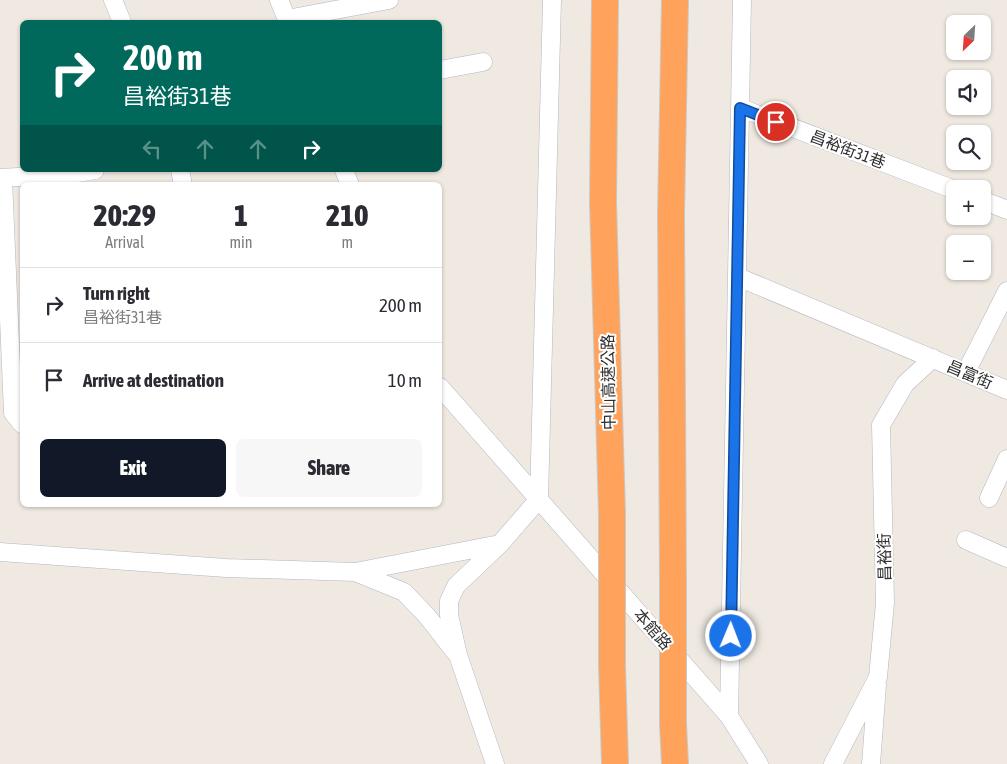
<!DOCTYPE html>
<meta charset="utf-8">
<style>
:root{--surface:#fff;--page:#f7f7f7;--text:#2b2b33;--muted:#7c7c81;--line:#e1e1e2;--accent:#111827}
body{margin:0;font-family:"Asap Condensed","Noto Sans TC",sans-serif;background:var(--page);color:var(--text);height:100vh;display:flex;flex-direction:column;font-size:19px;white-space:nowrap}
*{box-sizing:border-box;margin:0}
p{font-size:16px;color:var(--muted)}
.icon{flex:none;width:28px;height:28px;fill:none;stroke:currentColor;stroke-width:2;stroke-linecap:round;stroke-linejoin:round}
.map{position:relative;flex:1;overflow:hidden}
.drawer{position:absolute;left:20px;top:182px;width:422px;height:325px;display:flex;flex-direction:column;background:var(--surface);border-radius:8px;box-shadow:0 1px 4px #0004}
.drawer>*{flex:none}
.guide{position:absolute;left:20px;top:20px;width:422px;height:152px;border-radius:8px;box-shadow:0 1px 4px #0004;background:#00695c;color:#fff;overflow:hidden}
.needle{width:32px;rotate:205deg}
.buttons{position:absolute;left:946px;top:15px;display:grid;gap:10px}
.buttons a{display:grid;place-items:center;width:45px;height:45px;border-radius:8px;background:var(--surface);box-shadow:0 1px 4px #0004;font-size:25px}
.pin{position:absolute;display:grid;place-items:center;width:42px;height:42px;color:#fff;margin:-21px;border:2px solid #fff;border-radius:50%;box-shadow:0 1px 5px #0007}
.me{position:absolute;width:55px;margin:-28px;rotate:1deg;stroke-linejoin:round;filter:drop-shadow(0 0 4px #0008)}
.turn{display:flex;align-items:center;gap:18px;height:105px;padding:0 20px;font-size:22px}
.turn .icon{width:65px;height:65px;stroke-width:2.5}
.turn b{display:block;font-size:35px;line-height:42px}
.lanes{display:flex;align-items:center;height:48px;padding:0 20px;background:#0003;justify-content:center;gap:25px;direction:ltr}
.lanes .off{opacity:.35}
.eta{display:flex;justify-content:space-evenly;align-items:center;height:85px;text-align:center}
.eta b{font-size:30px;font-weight:800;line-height:35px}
.cta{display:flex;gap:10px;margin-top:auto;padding:10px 20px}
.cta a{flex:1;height:58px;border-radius:8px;background:var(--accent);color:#fff;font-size:20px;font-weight:800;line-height:58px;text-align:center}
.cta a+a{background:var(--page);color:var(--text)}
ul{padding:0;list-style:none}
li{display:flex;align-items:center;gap:15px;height:75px;padding:0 20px;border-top:1px solid var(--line)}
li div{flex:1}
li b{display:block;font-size:19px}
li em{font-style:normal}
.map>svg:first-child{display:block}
</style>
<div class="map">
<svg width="1007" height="764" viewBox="0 0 1007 764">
<rect width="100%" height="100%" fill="#efe9e1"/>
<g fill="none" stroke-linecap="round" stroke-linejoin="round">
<defs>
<path id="minor" d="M113 0 122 22
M279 0 288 22
M287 19 389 0
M440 70 483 62
M741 108 955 190
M180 170 183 185
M344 170 350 185
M0 178 71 174 95 170
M3 179 13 413 22 424
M982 200 1007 210
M738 277 1007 390
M966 372 1007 291
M440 387 729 716 759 764
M989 498 1007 459
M966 540 1007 558
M0 552 226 568 355 572 500 544
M355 572 404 592 427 616 455 652
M729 716 742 0
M495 764 458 655 449 615V601L456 586 500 544 539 499 552 0
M833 764 878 677 885 603 881 425 905 384 933 358
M871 764 877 685"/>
<path id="highway" d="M605 0 603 202 612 514
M673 586 671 214 675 0
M612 666 615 764
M673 724 675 764"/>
</defs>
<use href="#minor" stroke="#b4b7c1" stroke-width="19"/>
<use href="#highway" stroke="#c9c9c9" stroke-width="28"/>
<use href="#minor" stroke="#fff" stroke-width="18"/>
<use href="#highway" stroke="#ffa35c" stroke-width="26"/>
<defs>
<path id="highway-bridge" d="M612 514V666
M673 586V724"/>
</defs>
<use href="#highway-bridge" stroke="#c9c9c9" stroke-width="28" stroke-linecap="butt"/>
<use href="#highway-bridge" stroke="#ffa35c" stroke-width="26"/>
</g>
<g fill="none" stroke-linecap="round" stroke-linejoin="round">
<defs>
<path id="route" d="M731 636 740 108 776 122"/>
</defs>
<use href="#route" stroke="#114b97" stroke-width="12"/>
<use href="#route" stroke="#1a73e8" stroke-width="9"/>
</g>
<g text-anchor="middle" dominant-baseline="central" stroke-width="4" stroke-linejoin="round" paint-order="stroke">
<g font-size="16" fill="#2e2e2e" stroke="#fff">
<text transform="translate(848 149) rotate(21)">昌裕街31巷</text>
<text transform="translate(970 374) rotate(23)">昌富街</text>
<text transform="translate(608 382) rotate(-91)">中山高速公路</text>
<text transform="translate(884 557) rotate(-91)">昌裕街</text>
<text transform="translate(653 629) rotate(49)">本館路</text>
</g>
</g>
</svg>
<div class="buttons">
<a><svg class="needle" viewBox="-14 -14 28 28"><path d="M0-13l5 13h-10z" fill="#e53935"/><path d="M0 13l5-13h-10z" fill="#7c7c81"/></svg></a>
<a><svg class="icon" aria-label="sound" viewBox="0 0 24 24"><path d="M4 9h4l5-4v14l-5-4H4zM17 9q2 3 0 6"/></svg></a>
<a><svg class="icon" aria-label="search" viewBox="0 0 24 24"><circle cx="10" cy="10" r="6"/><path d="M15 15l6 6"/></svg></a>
<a>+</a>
<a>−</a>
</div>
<div class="pin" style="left:776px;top:122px;background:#d93025"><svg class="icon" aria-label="arrive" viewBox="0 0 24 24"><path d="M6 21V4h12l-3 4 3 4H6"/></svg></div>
<svg class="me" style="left:731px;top:636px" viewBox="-20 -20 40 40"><circle r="17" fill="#1a73e8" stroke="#fff" stroke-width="3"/><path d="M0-11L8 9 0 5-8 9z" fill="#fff"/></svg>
<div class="guide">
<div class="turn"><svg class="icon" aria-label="right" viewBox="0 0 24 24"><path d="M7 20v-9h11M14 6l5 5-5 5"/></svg><div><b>200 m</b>昌裕街31巷</div></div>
<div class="lanes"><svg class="icon off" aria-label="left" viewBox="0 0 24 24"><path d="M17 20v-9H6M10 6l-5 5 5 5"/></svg><svg class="icon off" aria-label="ahead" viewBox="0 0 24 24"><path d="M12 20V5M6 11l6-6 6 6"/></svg><svg class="icon off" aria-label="ahead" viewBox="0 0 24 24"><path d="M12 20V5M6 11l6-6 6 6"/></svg><svg class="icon" aria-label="right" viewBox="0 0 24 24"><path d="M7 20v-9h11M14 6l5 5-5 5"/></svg></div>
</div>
<section class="drawer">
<div class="eta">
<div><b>20:29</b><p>Arrival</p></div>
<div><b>1</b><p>min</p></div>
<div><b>210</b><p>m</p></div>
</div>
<ul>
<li><svg class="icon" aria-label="right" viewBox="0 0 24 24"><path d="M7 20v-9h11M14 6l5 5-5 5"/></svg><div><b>Turn right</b><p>昌裕街31巷</p></div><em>200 m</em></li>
<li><svg class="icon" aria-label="arrive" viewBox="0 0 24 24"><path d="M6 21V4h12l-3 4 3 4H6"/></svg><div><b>Arrive at destination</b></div><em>10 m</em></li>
</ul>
<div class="cta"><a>Exit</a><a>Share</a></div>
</section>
</div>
